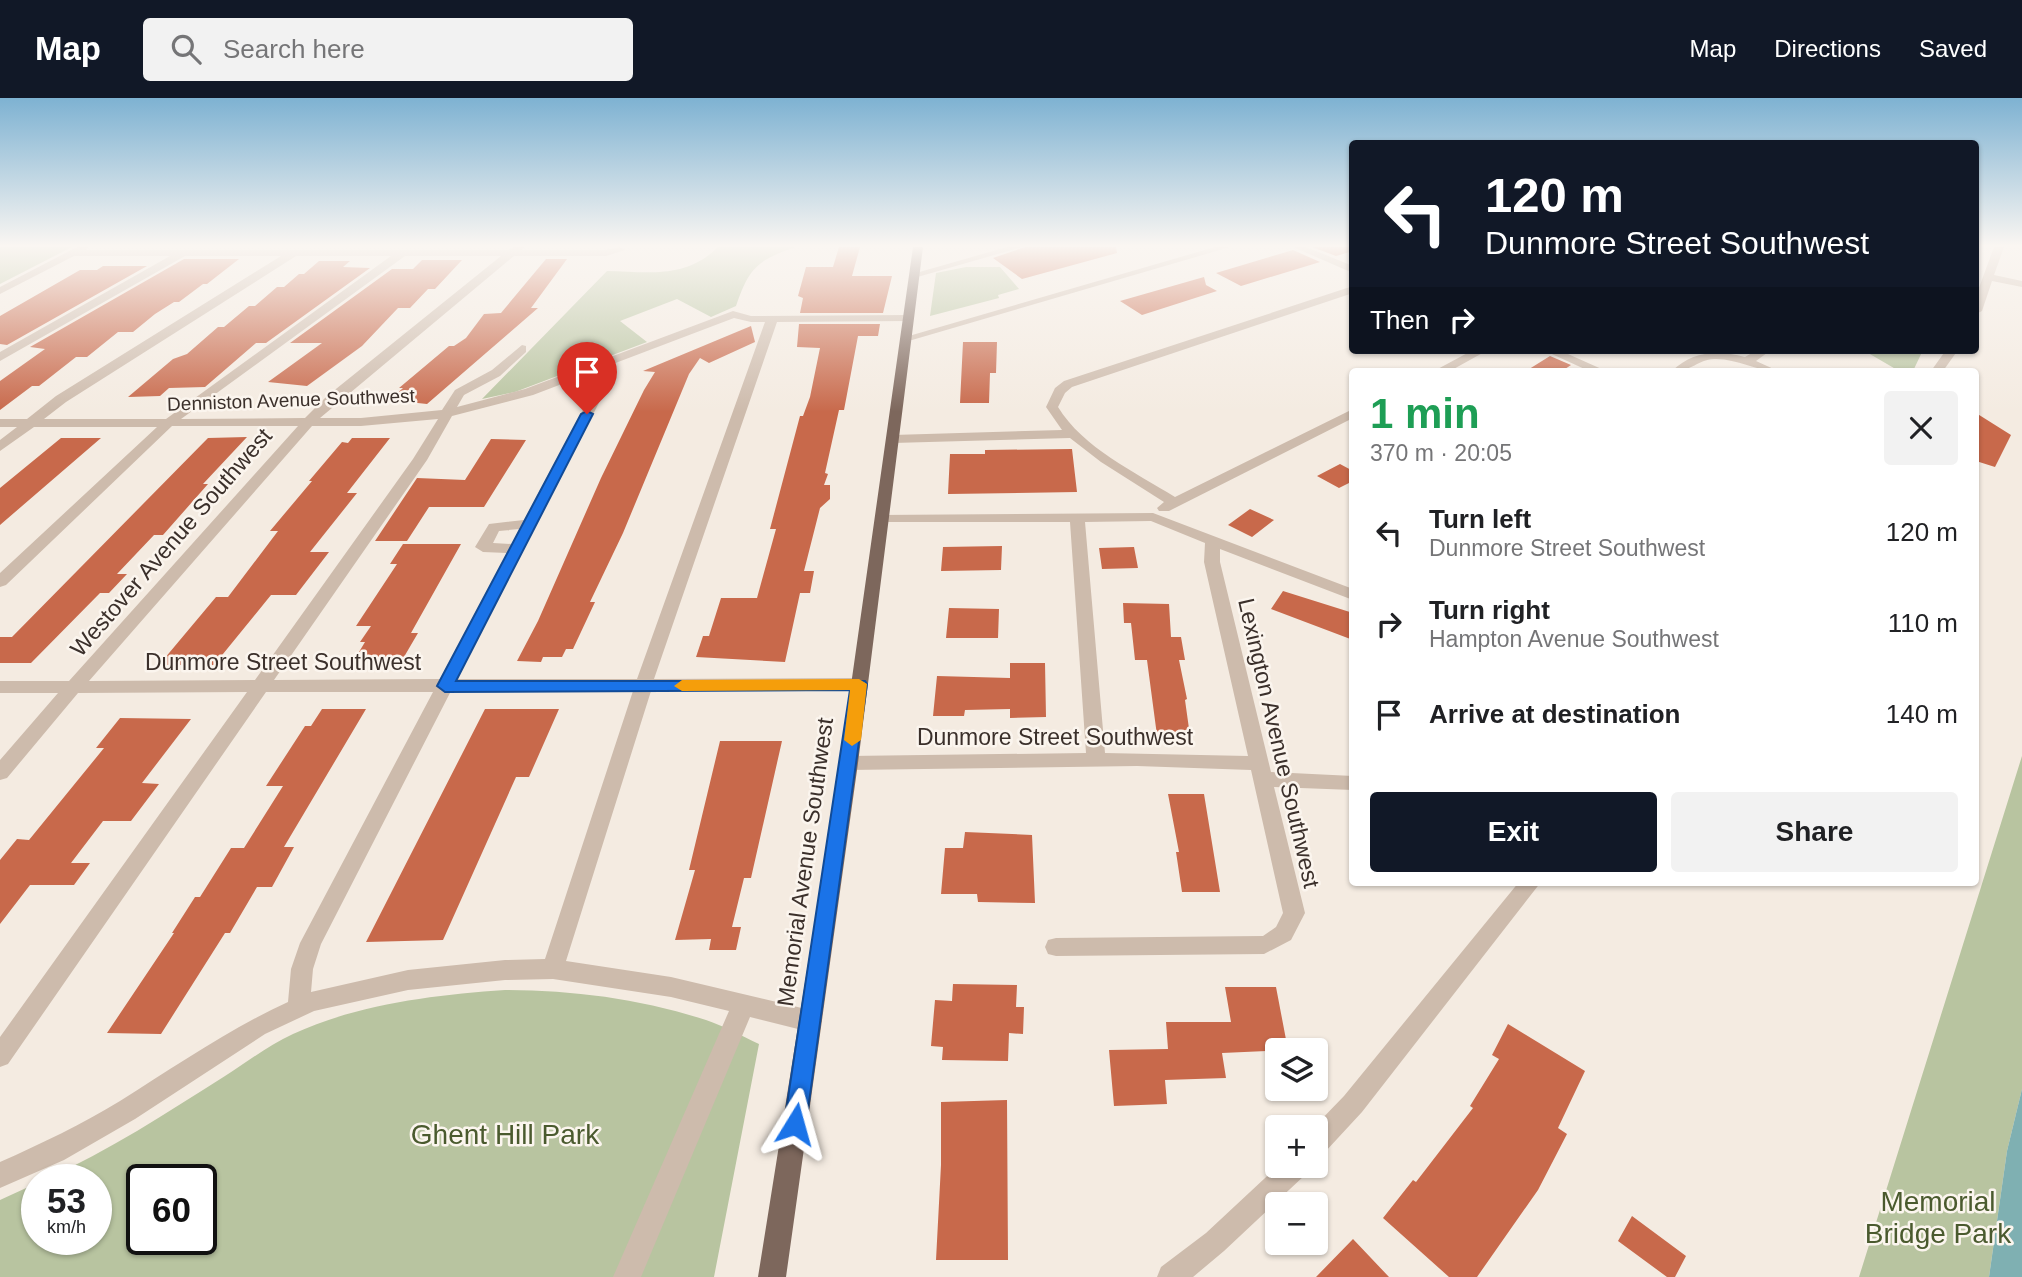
<!DOCTYPE html>
<meta charset="utf-8">
<style>
:root{--surface:#fff;--page:#f2f2f2;--text:#202124;--muted:#757577;--accent:#111827}
body{margin:0;font-family:Helvetica,sans-serif;background:var(--page);color:var(--text);height:100vh;display:flex;flex-direction:column;font-size:26px;white-space:nowrap}
*{box-sizing:border-box;margin:0}
p{font-size:23px;color:var(--muted)}
.icon{flex:none;width:38px;height:38px;fill:none;stroke:currentColor;stroke-width:2;stroke-linecap:round;stroke-linejoin:round}
.map{position:relative;flex:1;overflow:hidden}
.drawer{position:absolute;left:1349px;top:270px;width:630px;height:518px;display:flex;flex-direction:column;background:var(--surface);border-radius:7px;box-shadow:0 2px 5px #0004}
.drawer>*{flex:none}
.top-card{position:absolute;left:1349px;top:42px;width:630px;height:214px;border-radius:7px;box-shadow:0 2px 5px #0004;background:#111827;color:#fff;overflow:hidden}
.fabs{position:absolute;left:1265px;top:940px;display:grid;gap:14px}
.fabs a{display:grid;place-items:center;width:63px;height:63px;border-radius:7px;background:var(--surface);box-shadow:0 2px 5px #0004;font-size:35px}
.speed{position:absolute;left:21px;top:1066px;display:flex;gap:14px;font-size:35px;font-weight:700;text-align:center}
.speed>*{display:grid;place-content:center;width:91px;height:91px;border-radius:50%;background:var(--surface);box-shadow:0 2px 5px #0004;line-height:1}
.speed small{font-size:18px;font-weight:400}
.speed .limit{border:4px solid #111;border-radius:10px;background:#fff;color:#111}
.pin{position:absolute;display:grid;place-items:center;width:60px;height:60px;color:#fff;margin:-72px -30px;border-radius:50% 50% 50% 0;rotate:-45deg;box-shadow:0 0 7px #0007}
.pin .icon{rotate:45deg}
.me{position:absolute;width:77px;margin:-38px;rotate:8deg;stroke-linejoin:round;filter:drop-shadow(0 0 5px #0008)}
.turn{display:flex;align-items:center;gap:24px;height:147px;padding:0 21px;font-size:32px}
.turn .icon{width:91px;height:91px;stroke-width:2.5}
.turn b{display:block;font-size:49px;line-height:60px}
.then{display:flex;align-items:center;height:66px;padding:0 21px;background:#0003;gap:14px;font-size:26px}
.round{display:grid;place-items:center;flex:none;width:74px;height:74px;border-radius:7px;background:var(--page)}
.head{display:flex;align-items:center;justify-content:space-between;height:119px;padding:0 21px}
h1{font-size:42px;font-weight:800;line-height:52px;color:#1e9e55}
.primary-button{display:flex;gap:14px;margin-top:auto;padding:14px 21px}
.primary-button a{flex:1;height:80px;border-radius:7px;background:var(--accent);color:#fff;font-size:28px;font-weight:800;line-height:80px;text-align:center}
.primary-button a+a{background:var(--page);color:var(--text)}
ul{padding:0;list-style:none}
li{display:flex;align-items:center;gap:21px;height:91px;padding:0 21px}
li div{flex:1}
li b{display:block;font-size:26px}
li em{font-style:normal}
header{display:flex;align-items:center;gap:42px;box-sizing:border-box;height:98px;padding:0 35px;background:var(--accent);color:#fff}
header strong{font-size:33px}
nav{display:flex;gap:38px;margin-inline-start:auto;font-size:24px}
.search{width:490px;height:63px;background:var(--page);display:flex;align-items:center;gap:18px;box-sizing:border-box;padding:0 24px;border-radius:7px;color:var(--muted);font-size:26px}
.map>svg:first-child{display:block}
</style>
<header>
<strong>Map</strong>
<div class="search"><svg class="icon" aria-label="search" viewBox="0 0 24 24"><circle cx="10" cy="10" r="6"/><path d="M15 15l6 6"/></svg>Search here</div>
<nav><a>Map</a><a>Directions</a><a>Saved</a></nav>
</header>
<div class="map">
<svg width="2022" height="1179" viewBox="0 0 2022 1179">
<rect width="100%" height="100%" fill="#f4ebe1"/>
<path fill="#b8c4a0" fill-rule="evenodd" d="M0 149H72L0 186Z
M718 149H796C757 162 749 170 736 208L711 219 677 201 620 223 647 244 515 294 482 301 607 173C649 174 686 181 718 149Z
M966 169H1000L1019 191 998 197 999 200 930 218 936 175Z
M1863 252H1923L1913 273H1899Z
M2022 658V991L2007 1053 1989 1179H1859Z
M505 892C573 892 641 901 706 922 724 928 742 938 759 946L714 1179H0V1102L37 1085V1141H96V1082L46 1081C109 1053 166 1015 225 978 247 964 269 947 293 936 358 906 434 897 505 892ZM142 1082H201V1141H142Z"/>
<path fill="#7fb0b2" d="M2022 991V1179H1989L2007 1053Z"/>
<path fill="#c8694b" d="M839 149H860L852 178H892L883 215H800L803 200 798 198 806 169H833Z
M1025 149H1116L1117 155 1022 181 993 160Z
M1312 149H1353V153L1336 158Z
M1293 152 1320 164 1241 188 1216 175Z
M184 161H239L207 186H203L179 204H174L155 216 133 234H118L87 259H76L39 288H32L0 312V283L45 251 30 249Z
M546 161H567L531 210H538L427 306 390 302 403 290H399L449 248H454L466 240 484 216 501 215Z
M422 162H462L435 191H428L410 210H398L362 248 307 288 268 284 322 245H290L392 171H413Z
M319 163H350L343 169 370 170 266 245H256L205 289 169 290 160 298 128 299 173 261 187 256 218 229H224L249 208H255L277 189H284L299 176H304Z
M103 168H147L7 247 0 246V218L80 172H97Z
M1204 179 1206 187 1217 193 1142 217 1120 203Z
M799 226H880L878 238H858L844 312H839L825 375 828 376 824 387H830V401L820 410 804 473H814L810 495H800L785 564 696 559 703 538H709L721 500H757L776 431H770L800 318H803L810 299 820 250 797 249Z
M751 228 755 244 709 265 700 260 689 276 623 435 590 504H595L573 551H566L562 559H543L541 564 517 563 538 523 601 380 644 292 655 274 643 273Z
M963 244H997L996 275H990L989 305H960Z
M1550 258 1571 267 1562 273H1526Z
M1976 315 2011 337 1995 369 1976 363Z
M247 339 203 386H208L163 437H154L117 476H127L109 495H100L31 565H0V539H12L208 340Z
M61 340H101L0 427V390Z
M352 340H390L347 395H357L310 454H329L296 497H271L214 567H159L216 499H228L278 433H270L312 383H309L342 344 348 345Z
M491 341 526 342 484 409H429L407 443H375L417 380 465 382Z
M1072 351 1077 394 948 396 950 356H985V352Z
M1340 366 1353 373V383L1339 390 1317 378Z
M1250 411 1274 422 1252 439 1228 427Z
M403 446H461L411 535H418L401 564H378L381 559H356L365 544H360L371 528H356L397 466H390Z
M1002 448 1001 472 941 473 943 449Z
M1134 449 1138 470 1102 471 1099 450Z
M1283 493 1353 515V542L1271 511Z
M1123 505 1169 506 1171 539H1181L1185 562H1179L1187 601 1185 602 1191 645H1158L1147 562H1135L1131 525H1124Z
M949 510 999 511 998 540H946Z
M1010 565H1045L1046 619 1010 620V611L965 612 964 618H933L937 578 1010 580Z
M322 611H366L284 749H294L272 789H257L230 835H225L161 936 107 935 174 835H172L195 799H200L231 750H244L283 688H266L305 628H311Z
M485 611H559L529 679H516L443 842 366 844Z
M120 620 191 621 142 685 159 686 131 723H103L71 765H90L74 787H30L0 826V762L17 741 29 742 104 650H96Z
M720 643H782L751 780H744L732 829H741L736 852H709L711 841 675 842 695 772H689Z
M1168 696H1204L1220 794H1182L1176 754H1179Z
M965 734 1032 737 1035 805 978 804 977 796H941L945 750H963Z
M953 886 1017 887 1016 909H1024L1023 936 1009 935 1008 963 942 962 943 949 931 948 935 902 952 903Z
M1225 889H1276L1288 952 1222 955 1226 980 1165 982 1167 1006 1114 1008 1109 952 1168 951 1166 924H1231Z
M1508 926 1585 973 1558 1030 1567 1036 1538 1092 1477 1179H1449L1383 1120 1413 1082 1416 1084 1473 1010 1470 1008 1499 961 1492 957Z
M1007 1002 1008 1162H936L941 1067V1004Z
M1632 1118 1686 1158 1675 1179H1667L1618 1143Z
M1353 1141 1389 1179H1316Z"/>
<g fill="none" stroke-linecap="round" stroke-linejoin="round">
<path fill="#cdbbac" fill-rule="evenodd" d="M77 149H89L86 152H509L513 149H524L522 152H606L620 149 625 152 606 158H514L320 320H361L442 312 455 292 492 272 522 247 526 248V254L500 278 464 297 457 309 525 291 733 213 751 218 908 217 914 220 908 223 777 224 654 581 859 580 868 586 859 592 651 593 566 863 671 879 810 912 818 916 822 923 818 930 810 934 750 919 641 1179H613L729 913 671 899 553 881 505 882 408 892 314 913 265 936 135 1021 64 1062 0 1090V1064C41 1046 82 1026 120 1003 176 968 229 931 288 904L291 871 300 845 433 594H266L8 966 0 969V939L247 594 78 595 7 680 0 682V662L58 595H0V583H69L298 328H172L6 487 0 489V475L157 329H34L0 353V342L17 329H0V321H27L56 298 281 158H185L0 263V254L170 158H74L0 196V189ZM296 158H391L166 321H44L66 304ZM405 158H501L326 299 305 320 181 321ZM734 220 751 224H765L637 581H457L604 295 606 286 597 272ZM588 276 594 286 592 295 524 422 489 426 475 449 483 454 507 455 440 581 274 582 427 362 452 318 533 297ZM438 321 413 361 255 582 89 583 312 328H361ZM519 431 512 446 493 445 499 433ZM451 593H633L545 861 505 862 408 872 311 894 313 871 321 846Z
M1007 149H1022L914 180 909 177Z
M1215 149H1230L912 242 902 240Z
M1293 149H1306L1353 168V175Z
M1994 149H2004L1994 177 2022 183V189L1992 183 1982 213 1976 216V198Z
M1353 188V195L1072 289 1065 295 1058 309C1083 350 1135 374 1175 399L1353 311V320L1169 413H1159L1157 410 1164 404 1101 364 1070 340 893 345 886 341 893 337 1062 332 1046 309 1055 290 1064 283Z
M1473 252H1488L1450 273H1434Z
M1543 252H1559L1606 273H1589Z
M1757 252H1771L1756 263 1778 273C1755 273 1736 260 1714 261 1697 262 1693 273 1672 273 1693 253 1717 252 1745 259Z
M1946 252H1958L1943 273H1931Z
M1153 415 1353 491V502L1220 451V464L1271 674 1353 678V692L1274 689 1305 815 1291 842 1264 856 1056 858 1048 856 1045 849 1048 842 1056 840 1263 838 1276 829 1283 815 1251 672 1137 668 849 672 842 670 840 665 842 660 849 658 1086 655 1070 424H883L876 420 878 417ZM1151 423 1205 445 1204 464 1248 658 1105 655 1085 424Z
M1519 784H1541L1362 1014 1325 1054 1316 1057 1314 1029 1344 998Z
M1278 1068H1309L1305 1077 1224 1153 1193 1179H1157L1161 1169 1206 1135Z"/>
<path fill="#7d675c" fill-rule="evenodd" d="M913 149H923L858 665 786 1179H758L840 665Z"/>
</g>
<linearGradient id="sky" x2="0" y2="1"><stop stop-color="#7eb2d2"/><stop offset="0.47" stop-color="#faf6f2"/><stop offset="1" stop-color="#faf6f2" stop-opacity="0"/></linearGradient>
<rect width="2022" height="314" fill="url(#sky)"/>
<path fill="#1a73e8" stroke="#114b97" stroke-width="2" d="M587 313 593 316 456 583H865L867 586 806 1026 803 1033 795 1037 787 1033 784 1026 850 592 445 594 437 588 581 316Z"/>
<path fill="#f59e0b" d="M859 581 867 586 861 642 852 648 844 642 850 592 682 593 674 588 682 582Z"/>
<g text-anchor="middle" dominant-baseline="central" stroke-width="5" stroke-linejoin="round" paint-order="stroke">
<g font-size="19" fill="#3b302b" stroke="#fbf5ee">
<text transform="translate(291 302) rotate(-2)">Denniston Avenue Southwest</text>
</g>
<g font-size="23" fill="#3b302b" stroke="#fbf5ee">
<text transform="translate(171 444) rotate(-49)">Westover Avenue Southwest</text>
<text x="283" y="564">Dunmore Street Southwest</text>
<text x="1055" y="639">Dunmore Street Southwest</text>
<text transform="translate(1279 645) rotate(77)">Lexington Avenue Southwest</text>
<text transform="translate(805 764) rotate(-82)">Memorial Avenue Southwest</text>
</g>
<g font-size="28" fill="#4a5a2e" stroke="#fbf5ee">
<text x="505" y="1036">Ghent Hill Park</text>
<text x="1938" y="1103">Memorial<tspan x="1938" dy="32">Bridge Park</tspan></text>
</g>
</g>
</svg>
<div class="fabs">
<a><svg class="icon" aria-label="layers" viewBox="0 0 24 24"><path d="M12 4l9 5-9 5-9-5zM3 14l9 5 9-5"/></svg></a>
<a>+</a>
<a>−</a>
</div>
<div class="speed"><div>53<small>km/h</small></div><div class="limit">60</div></div>
<div class="pin" style="left:587px;top:316px;background:#d93025"><svg class="icon" aria-label="arrive" viewBox="0 0 24 24"><path d="M6 21V4h12l-3 4 3 4H6"/></svg></div>
<svg class="me" style="left:795px;top:1026px" viewBox="-20 -20 40 40"><path d="M0-17L14 15 0 8-14 15z" fill="#1a73e8" stroke="#fff" stroke-width="4"/></svg>
<div class="top-card">
<div class="turn"><svg class="icon" aria-label="left" viewBox="0 0 24 24"><path d="M17 20v-9H6M10 6l-5 5 5 5"/></svg><div><b>120 m</b>Dunmore Street Southwest</div></div>
<div class="then">Then<svg class="icon" aria-label="right" viewBox="0 0 24 24"><path d="M7 20v-9h11M14 6l5 5-5 5"/></svg></div>
</div>
<section class="drawer">
<div class="head"><div><h1>1 min</h1><p>370 m · 20:05</p></div><a class="round"><svg class="icon" aria-label="close" viewBox="0 0 24 24"><path d="M6 6l12 12M18 6L6 18"/></svg></a></div>
<ul>
<li><svg class="icon" aria-label="left" viewBox="0 0 24 24"><path d="M17 20v-9H6M10 6l-5 5 5 5"/></svg><div><b>Turn left</b><p>Dunmore Street Southwest</p></div><em>120 m</em></li>
<li><svg class="icon" aria-label="right" viewBox="0 0 24 24"><path d="M7 20v-9h11M14 6l5 5-5 5"/></svg><div><b>Turn right</b><p>Hampton Avenue Southwest</p></div><em>110 m</em></li>
<li><svg class="icon" aria-label="arrive" viewBox="0 0 24 24"><path d="M6 21V4h12l-3 4 3 4H6"/></svg><div><b>Arrive at destination</b></div><em>140 m</em></li>
</ul>
<div class="primary-button"><a>Exit</a><a>Share</a></div>
</section>
</div>
